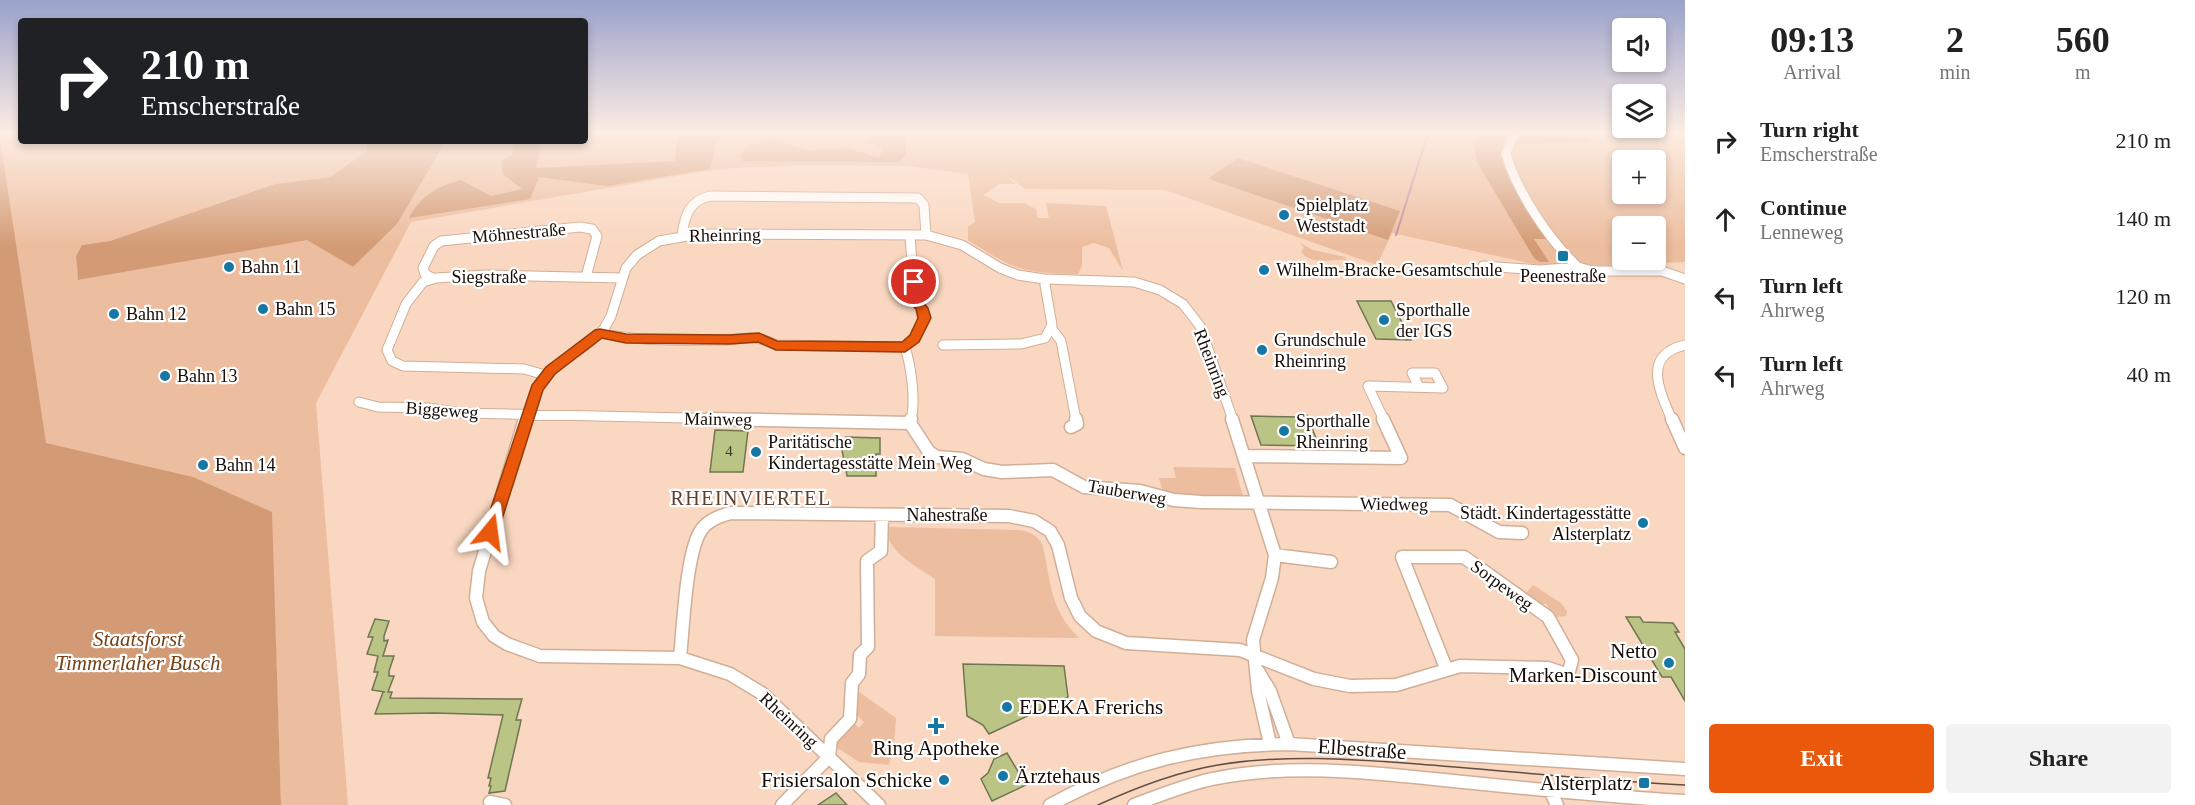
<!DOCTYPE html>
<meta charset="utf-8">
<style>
:root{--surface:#fff;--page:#f2f2f2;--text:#222;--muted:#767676;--accent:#ea580c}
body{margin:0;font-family:Georgia,serif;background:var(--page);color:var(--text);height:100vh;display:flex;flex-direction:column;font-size:22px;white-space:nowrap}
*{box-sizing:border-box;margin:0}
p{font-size:20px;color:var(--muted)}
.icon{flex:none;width:33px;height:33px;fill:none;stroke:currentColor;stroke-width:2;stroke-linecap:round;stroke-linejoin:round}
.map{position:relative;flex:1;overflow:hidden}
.sheet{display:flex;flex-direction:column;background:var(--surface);width:510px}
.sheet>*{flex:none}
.hud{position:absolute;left:18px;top:18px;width:570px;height:126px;border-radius:6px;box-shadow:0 3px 9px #0003;background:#202124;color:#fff;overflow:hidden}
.buttons{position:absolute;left:1612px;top:18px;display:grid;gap:12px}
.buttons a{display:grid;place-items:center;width:54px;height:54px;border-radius:6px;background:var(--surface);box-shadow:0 3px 9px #0003;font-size:30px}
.pin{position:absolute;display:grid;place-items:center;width:51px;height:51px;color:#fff;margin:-26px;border:3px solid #fff;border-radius:50%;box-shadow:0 2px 6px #0007}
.me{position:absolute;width:66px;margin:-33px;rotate:16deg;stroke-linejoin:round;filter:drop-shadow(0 0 4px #0008)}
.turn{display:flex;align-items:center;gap:21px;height:126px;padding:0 24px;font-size:27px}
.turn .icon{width:78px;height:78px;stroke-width:2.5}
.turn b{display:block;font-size:42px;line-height:51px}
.eta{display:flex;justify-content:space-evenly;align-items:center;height:102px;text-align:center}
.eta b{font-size:36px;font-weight:700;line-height:42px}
.primary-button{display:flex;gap:12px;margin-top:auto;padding:12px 24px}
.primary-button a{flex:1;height:69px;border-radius:6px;background:var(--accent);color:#fff;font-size:24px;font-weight:700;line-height:69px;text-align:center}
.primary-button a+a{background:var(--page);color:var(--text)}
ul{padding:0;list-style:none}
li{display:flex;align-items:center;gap:18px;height:78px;padding:0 24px}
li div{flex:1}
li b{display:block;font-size:22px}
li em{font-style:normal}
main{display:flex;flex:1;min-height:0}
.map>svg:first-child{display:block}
</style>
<main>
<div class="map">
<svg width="1685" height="805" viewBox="0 0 1685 805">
<rect width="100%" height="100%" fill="#fad7c0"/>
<path fill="#ecbd9e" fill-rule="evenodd" d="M0 133H21V141H366L367 151 330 177 275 184 110 241 82 245 76 256 78 280 307 239 353 267 397 224 446 141H585V133H1520L1513 144 1590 141 1582 133H1685V262L1591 266 1533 264 1392 233 1377 265 1165 190 1025 189 1005 174 1015 184H999L984 195 999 203H1024L1036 209 1038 218H1049L1046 203 1106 206 1123 271 1109 248 1094 243 1082 247V266L1078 274C1023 273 1014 270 968 240V227L975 222 968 174 906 166 812 165 735 168 701 172 411 222 316 403 348 805H281L274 593 0 721ZM1623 160H1656V194H1623ZM1623 226H1656V260H1623Z
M1300 243 1313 250 1345 257 1347 260C1331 258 1315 267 1301 252L1304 248Z
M1173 467 1235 468 1243 497 1196 499 1163 492 1159 478H1176Z
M888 527 1020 530C1031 532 1038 536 1043 546 1051 584 1050 609 1079 638L935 636V579C918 567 883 550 888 527Z
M1533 585 1561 603 1567 611 1566 616 1555 617 1546 604H1539L1525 594Z
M855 689 896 718 894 744 889 765 859 762 830 743 851 720 859 728 864 722 855 713Z"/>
<path fill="#d39b75" d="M678 133H723L716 144 710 169 607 186 539 177 530 199 409 218C420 196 438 186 461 180L491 196 522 189 503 174 501 161 512 155 514 143 510 141H541L536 168 675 161Z
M873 133H905L906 155 899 162 742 161 740 155 747 146 770 138 807 150 848 148 879 158 883 148 867 142Z
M1480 133H1507C1488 169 1531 211 1552 239H1534L1549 262H1540L1534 258 1478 164 1473 145Z
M1520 133H1582L1591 141 1513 145Z
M0 138 46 443 193 477 272 512 281 805H0Z
M366 141H446L397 224 353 267 307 240 78 280 76 256 82 245 110 241 275 184 330 177 367 151Z
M1238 158 1400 211 1388 240 1212 180 1210 177Z"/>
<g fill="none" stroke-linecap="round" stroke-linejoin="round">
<path stroke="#c6869e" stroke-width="2" d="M1396 235 1428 133"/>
</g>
<path fill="#bac485" stroke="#707553" stroke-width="1.5" d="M1357 301H1391L1411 340 1376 339Z
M1299 415H1307L1319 446 1261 445 1251 416 1300 417Z
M715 430 748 431 743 472H710Z
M846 437 880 438V454H876V476H847L842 450V440H846Z
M1626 617H1640L1643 622 1673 623 1679 632H1675L1685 649V701L1671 677H1662Z
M375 619 389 621 384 636V641L388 640 383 656H394L389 671V676H394L388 692H392L390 698 522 699 516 720H521L520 725 505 791 489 793 491 786H489L491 778H488L503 715 435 713 375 714 383 692H385L372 690 378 672H374L378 656 367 654 373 637H368Z
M963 664 1064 666 1068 697 989 734 983 725 967 716Z
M1007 753 1026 785 992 801 981 779 988 773 994 759Z
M836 793 847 805H818Z"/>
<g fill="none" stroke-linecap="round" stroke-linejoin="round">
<defs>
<path id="minor-far1" d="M1514 133 1506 154C1517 192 1549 240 1578 267
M682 235C685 215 689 201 710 196L918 198 924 205 926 235
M910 236 915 301 922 308 925 318 915 338 905 347C911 366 916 401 911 420
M1483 266 1540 270 1578 267 1593 271H1662L1685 279
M432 278 425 274 423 268 434 246 441 241 580 227 592 229 597 236 586 277
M1052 329 1061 341 1076 420
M600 333C640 342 681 340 722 340 746 340 752 333 776 345L905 347
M943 345 1021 344 1045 338 1052 325 1044 279
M545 375 524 369 403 366 392 361 387 350 406 304 423 282 436 278 486 275 621 278
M359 402 378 407 428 408 461 413 777 420
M525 420 541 381 550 370 589 343 604 329 611 316 626 268 637 255 659 241 699 234 926 235 962 245 1000 268 1018 275 1044 279 1134 282 1160 290 1183 304 1200 326 1233 420
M1384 420 1368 386 1443 388 1435 373H1412L1419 387
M1672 420C1659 390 1642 355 1685 345"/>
<path id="minor" d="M525 419 479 571 476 598 483 622 494 636 507 644 540 656 680 658 730 674 763 694 879 805
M709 419 910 423
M1232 419 1275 555 1272 578 1253 640 1258 691 1270 744
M1672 419 1685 448
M910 423 929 452 937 457 962 459 984 469 1002 472 1053 470 1084 487 1140 491 1174 500 1201 502 1450 505 1499 532 1522 533
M910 423 911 419
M1071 427 1077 424 1076 419
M1245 456 1401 458 1383 419
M1275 555 1331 562
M680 658C683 629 686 555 700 532 706 521 719 516 731 513L1009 516 1034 521 1050 531 1058 545 1071 598 1080 616 1096 631 1126 643 1240 650 1314 679 1350 686 1396 685 1460 666 1548 668 1568 675 1572 660 1548 617 1464 557H1402L1446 668
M1258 671 1270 691 1289 744
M1550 790 1557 805
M490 802 505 805
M782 805 829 757 831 739 850 719 852 683 859 674 860 655 868 647 867 561 881 551 882 515
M1050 805C1129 762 1199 745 1289 744L1685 769
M1134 805C1160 795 1185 785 1212 779 1288 763 1368 772 1444 780 1524 788 1604 797 1685 801"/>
</defs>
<use href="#minor-far1" stroke="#d0ae98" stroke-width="11"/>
<use href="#minor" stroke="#d0ae98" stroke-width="15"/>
<use href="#minor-far1" stroke="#fff" stroke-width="9"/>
<use href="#minor" stroke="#fff" stroke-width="12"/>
<path stroke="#614e42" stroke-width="1.5" d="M1098 805C1137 787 1176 772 1218 765 1284 754 1352 759 1418 764 1507 771 1596 780 1685 785"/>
</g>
<linearGradient id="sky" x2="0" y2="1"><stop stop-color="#9aa2ca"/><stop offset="0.54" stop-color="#fdede3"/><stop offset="1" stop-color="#fdede3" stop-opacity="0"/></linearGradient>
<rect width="1685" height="246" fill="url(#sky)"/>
<path fill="#ea580c" stroke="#983908" stroke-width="1.5" d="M914 278 920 282 921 300 928 308 931 318 919 342 905 352 776 350 758 342 729 344 626 343 602 338 555 374 543 390 498 532 496 537 490 539 485 537 483 532 532 385 546 367 595 330 600 329 626 334 729 335 759 333 777 341 902 342 910 335 918 318 916 309 909 302 908 282Z"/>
<g fill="#1677a4" stroke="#fff" stroke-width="2">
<circle cx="1284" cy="215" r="6"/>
<rect x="1557" y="250" width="12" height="12" rx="3"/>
<circle cx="229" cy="267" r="6"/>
<circle cx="1264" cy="270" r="6"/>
<circle cx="263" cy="309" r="6"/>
<circle cx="114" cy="314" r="6"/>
<circle cx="1384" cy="320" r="6"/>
<circle cx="1262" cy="350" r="6"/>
<circle cx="165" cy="376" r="6"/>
<circle cx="1284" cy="431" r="6"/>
<circle cx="756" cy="452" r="6"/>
<circle cx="203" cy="465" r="6"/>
<circle cx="1643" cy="523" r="6"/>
<circle cx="1669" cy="663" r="6"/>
<circle cx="1007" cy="707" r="6"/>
<path d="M933 717h6v6h6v6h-6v6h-6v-6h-6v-6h6z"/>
<circle cx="1003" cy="776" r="6"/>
<circle cx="944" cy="780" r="6"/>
<rect x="1638" y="777" width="12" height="12" rx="3"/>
</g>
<g text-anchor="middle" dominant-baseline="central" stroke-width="4.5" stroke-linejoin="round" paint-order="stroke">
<g font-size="15" fill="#403a25">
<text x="729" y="451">4</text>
</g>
<g font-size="18" fill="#170c05" stroke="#fff" text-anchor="start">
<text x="1296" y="205">Spielplatz<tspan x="1296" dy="21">Weststadt</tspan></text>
<text x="241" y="267">Bahn 11</text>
<text x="1276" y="270">Wilhelm-Bracke-Gesamtschule</text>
<text x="1563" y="276" text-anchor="middle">Peenestraße</text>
<text x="275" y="309">Bahn 15</text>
<text x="1396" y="310">Sporthalle<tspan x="1396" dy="21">der IGS</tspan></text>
<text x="126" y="314">Bahn 12</text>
<text x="1274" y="340">Grundschule<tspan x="1274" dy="21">Rheinring</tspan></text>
<text x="177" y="376">Bahn 13</text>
<text x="1296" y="421">Sporthalle<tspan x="1296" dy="21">Rheinring</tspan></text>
<text x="768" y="442">Paritätische<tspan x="768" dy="21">Kindertagesstätte Mein Weg</tspan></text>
<text x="215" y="465">Bahn 14</text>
<text x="1631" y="513" text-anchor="end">Städt. Kindertagesstätte<tspan x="1631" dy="21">Alsterplatz</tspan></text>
</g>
<g font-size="18" fill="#170c05" stroke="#fff">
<text transform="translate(519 233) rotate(-5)">Möhnestraße</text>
<text transform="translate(725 235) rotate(-1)">Rheinring</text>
<text x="489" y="277">Siegstraße</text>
<text transform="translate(1212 363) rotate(69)">Rheinring</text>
<text transform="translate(442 410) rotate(4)">Biggeweg</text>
<text transform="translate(718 419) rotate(1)">Mainweg</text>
<text transform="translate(1127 492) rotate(10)">Tauberweg</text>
<text transform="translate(1394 504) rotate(1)">Wiedweg</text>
<text x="947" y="515">Nahestraße</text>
<text transform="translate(1502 585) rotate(36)">Sorpeweg</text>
<text transform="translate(789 720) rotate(43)">Rheinring</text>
</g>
<g font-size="20" letter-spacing="1.5" fill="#5b3e2b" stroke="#fff">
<text x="751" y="498">RHEINVIERTEL</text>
</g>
<g font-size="21" font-style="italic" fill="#764117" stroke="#fff">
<text x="138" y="639">Staatsforst<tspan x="138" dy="24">Timmerlaher Busch</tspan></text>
</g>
<g font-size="21" fill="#170c05" stroke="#fff" text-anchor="end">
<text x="1657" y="651">Netto<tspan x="1657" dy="24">Marken-Discount</tspan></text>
<text x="1019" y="707" text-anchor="start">EDEKA Frerichs</text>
<text x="936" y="748" text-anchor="middle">Ring Apotheke</text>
<text x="1015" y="776" text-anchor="start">Ärztehaus</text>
<text x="932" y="780">Frisiersalon Schicke</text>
<text x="1632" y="783">Alsterplatz</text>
</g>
<g font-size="21" fill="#170c05" stroke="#fff">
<text transform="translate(1362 749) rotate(4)">Elbestraße</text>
</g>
</g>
</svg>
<div class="buttons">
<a><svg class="icon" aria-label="sound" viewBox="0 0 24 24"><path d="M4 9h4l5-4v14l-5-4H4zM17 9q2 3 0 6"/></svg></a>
<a><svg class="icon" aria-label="layers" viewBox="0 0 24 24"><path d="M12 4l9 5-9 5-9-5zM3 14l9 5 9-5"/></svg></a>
<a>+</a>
<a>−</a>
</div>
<div class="pin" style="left:914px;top:282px;background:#d93025"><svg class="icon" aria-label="arrive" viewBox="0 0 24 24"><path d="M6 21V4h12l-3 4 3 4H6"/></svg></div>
<svg class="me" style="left:490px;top:532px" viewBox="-20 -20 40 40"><path d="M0-17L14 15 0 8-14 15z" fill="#ea580c" stroke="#fff" stroke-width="4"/></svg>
<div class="hud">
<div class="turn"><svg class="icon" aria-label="right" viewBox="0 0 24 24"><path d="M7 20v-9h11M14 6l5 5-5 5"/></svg><div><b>210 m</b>Emscherstraße</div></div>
</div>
</div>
<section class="sheet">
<div class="eta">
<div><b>09:13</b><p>Arrival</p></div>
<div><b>2</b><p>min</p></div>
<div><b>560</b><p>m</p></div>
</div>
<ul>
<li><svg class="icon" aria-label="right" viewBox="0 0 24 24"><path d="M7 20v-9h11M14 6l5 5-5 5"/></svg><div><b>Turn right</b><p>Emscherstraße</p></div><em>210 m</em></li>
<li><svg class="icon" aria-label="ahead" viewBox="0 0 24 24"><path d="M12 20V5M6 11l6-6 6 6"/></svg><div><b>Continue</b><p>Lenneweg</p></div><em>140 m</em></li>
<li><svg class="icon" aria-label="left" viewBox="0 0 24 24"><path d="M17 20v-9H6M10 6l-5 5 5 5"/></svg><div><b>Turn left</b><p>Ahrweg</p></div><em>120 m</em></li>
<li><svg class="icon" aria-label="left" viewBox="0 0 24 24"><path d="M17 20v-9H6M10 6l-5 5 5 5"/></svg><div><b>Turn left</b><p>Ahrweg</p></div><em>40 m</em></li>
</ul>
<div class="primary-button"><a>Exit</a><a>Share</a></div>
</section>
</main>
